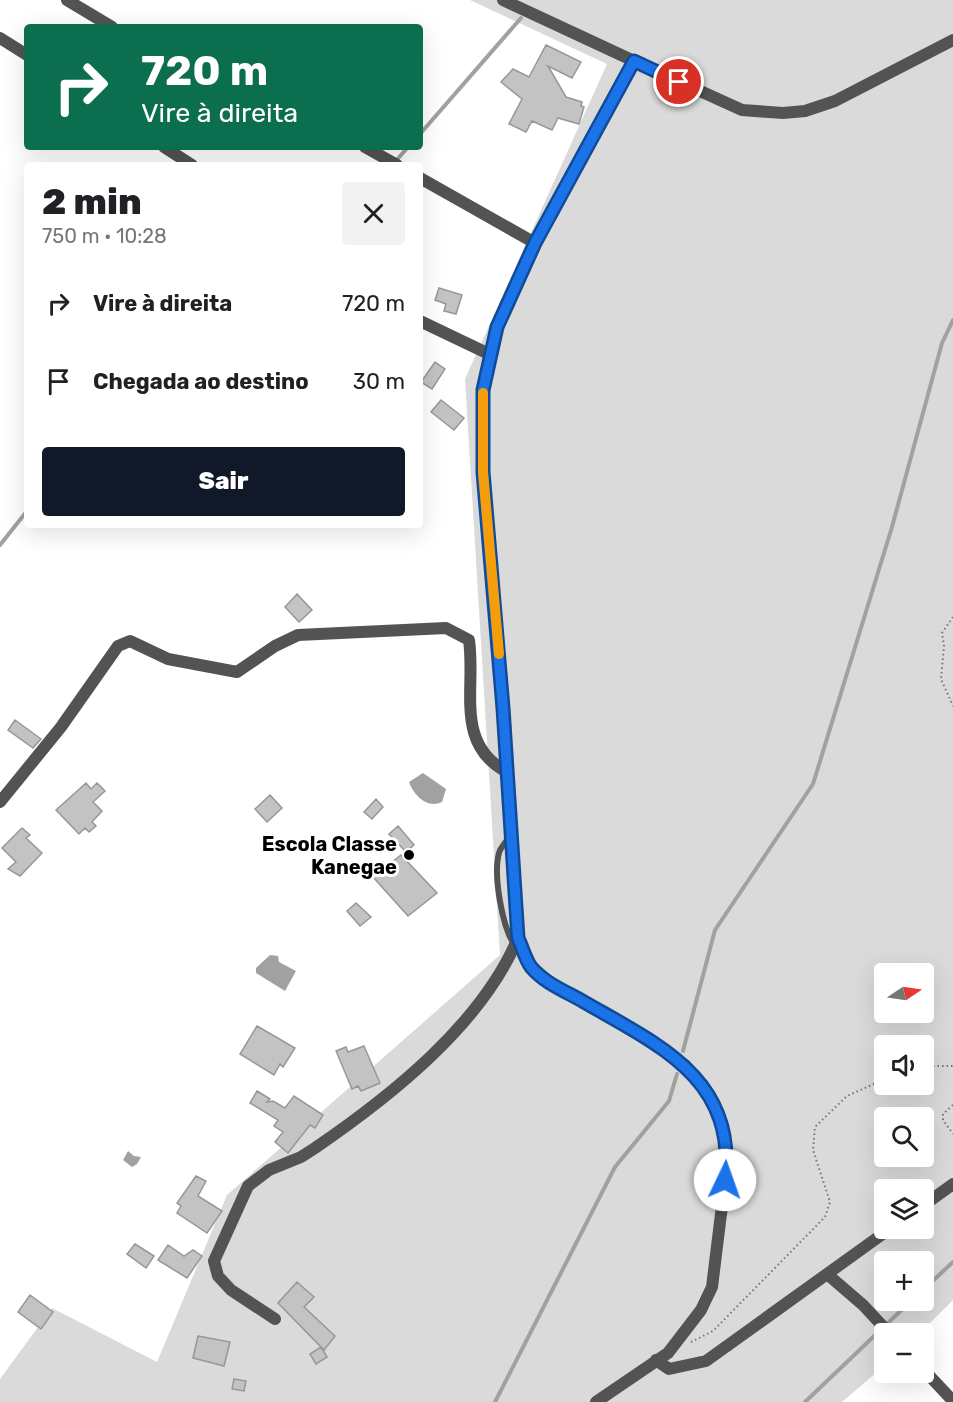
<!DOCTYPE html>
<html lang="pt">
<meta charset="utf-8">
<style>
:root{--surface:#fff;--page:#f2f2f2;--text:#202124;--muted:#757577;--accent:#111827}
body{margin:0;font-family:Rubik,sans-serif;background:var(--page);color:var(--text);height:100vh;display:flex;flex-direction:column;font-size:22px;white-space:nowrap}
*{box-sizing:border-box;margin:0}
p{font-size:20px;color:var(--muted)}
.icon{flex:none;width:33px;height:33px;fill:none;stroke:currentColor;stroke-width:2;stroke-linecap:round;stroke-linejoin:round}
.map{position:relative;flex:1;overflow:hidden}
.side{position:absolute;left:24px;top:162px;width:399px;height:366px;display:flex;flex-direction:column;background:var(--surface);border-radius:6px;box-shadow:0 6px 24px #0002}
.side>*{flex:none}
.banner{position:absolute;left:24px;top:24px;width:399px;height:126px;border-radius:6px;box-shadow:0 6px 24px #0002;background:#0b6e4f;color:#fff;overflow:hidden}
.needle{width:39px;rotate:77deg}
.buttons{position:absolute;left:874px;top:963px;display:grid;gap:12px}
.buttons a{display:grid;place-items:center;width:60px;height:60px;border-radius:6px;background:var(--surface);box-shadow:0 6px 24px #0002;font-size:30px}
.pin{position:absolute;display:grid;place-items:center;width:51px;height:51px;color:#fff;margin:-26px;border:3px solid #fff;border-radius:50%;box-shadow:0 2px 6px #0007}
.me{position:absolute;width:66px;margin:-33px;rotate:3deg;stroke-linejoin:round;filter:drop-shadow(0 0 4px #0008)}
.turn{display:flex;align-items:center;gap:21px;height:126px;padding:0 18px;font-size:27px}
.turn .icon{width:78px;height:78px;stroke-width:2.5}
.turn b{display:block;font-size:42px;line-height:51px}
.round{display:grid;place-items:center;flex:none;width:63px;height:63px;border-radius:6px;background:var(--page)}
.overview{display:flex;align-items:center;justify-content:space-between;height:102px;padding:0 18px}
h1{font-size:36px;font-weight:800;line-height:45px}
.cta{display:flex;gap:12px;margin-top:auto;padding:12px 18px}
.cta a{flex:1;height:69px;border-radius:6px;background:var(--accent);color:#fff;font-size:24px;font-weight:800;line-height:69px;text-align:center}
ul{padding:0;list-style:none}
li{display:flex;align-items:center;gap:18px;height:78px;padding:0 18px}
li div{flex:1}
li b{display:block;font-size:22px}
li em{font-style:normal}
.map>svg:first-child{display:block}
</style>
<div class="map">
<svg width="953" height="1402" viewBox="0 0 953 1402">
<rect width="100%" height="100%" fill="#fff"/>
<path fill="#dadada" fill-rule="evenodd" d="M470 0H953V1300L920 1333 885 1334V1365L842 1402H0V1379L52 1308 157 1362 227 1195 500 955 465 379 607 64ZM885 974H924V1012H885ZM885 1046H924V1084H885ZM885 1118H924V1156H885ZM885 1190H924V1228H885ZM885 1262H924V1300H885Z"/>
<path fill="#a1a1a1" d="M423 773 446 789 442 802C428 809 414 796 409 782Z
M270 955 278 956 279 962 296 971 285 991 256 973V968Z
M128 1151 134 1156 141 1157 137 1164 132 1167 123 1160Z"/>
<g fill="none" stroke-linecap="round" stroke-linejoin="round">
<path stroke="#a1a1a1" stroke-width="4" d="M420 134 521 18
M395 162 408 147
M0 545 27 511
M683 1051 715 930 813 784 892 527 942 343 953 320
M924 1289 953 1262
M495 1402 615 1167 669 1101 677 1074
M805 1402 912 1300"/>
</g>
<path fill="#c3c3c3" stroke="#979797" stroke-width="1.5" d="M546 45 581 62 572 78 548 66 566 97 582 102 581 106 584 107 579 124 558 118 552 130 532 121 526 132 509 124 522 99 501 82 513 69 529 77Z
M439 288 462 295 456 314 444 311 446 304 435 300Z
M435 362 445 369 432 389 421 382Z
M441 400 464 418 454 430 431 412Z
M297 594 312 610 299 622 285 607Z
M15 720 41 739 33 748 8 730Z
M86 783 91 789 97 783 105 791 93 802 102 811 92 822 96 826 89 832 85 828 79 834 56 810Z
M270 795 282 808 267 822 255 809Z
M376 799 383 807 372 819 364 812Z
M398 826 414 845 406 852 389 834Z
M22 828 30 835 26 838 42 853 20 876 8 869 16 862 2 848Z
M401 855 437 893 408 916 373 877Z
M356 903 371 917 360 926 347 911Z
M257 1026 295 1048 283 1067 280 1064 274 1075 240 1054Z
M364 1046 380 1083 361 1091 358 1086 352 1089 336 1051 346 1047 348 1052Z
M257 1091 270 1099 267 1102 273 1101 285 1108 294 1096 323 1115 315 1128 310 1125 288 1153 275 1142 283 1132 274 1126 278 1120 250 1103Z
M196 1176 206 1181 198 1196 222 1211 207 1233 177 1213 181 1206 177 1203Z
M135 1244 154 1256 146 1268 127 1254Z
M168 1245 184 1256 193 1250 202 1256 187 1278 158 1260Z
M297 1282 314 1297 304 1307 335 1336 324 1350 278 1303Z
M30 1295 53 1312 41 1329 18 1312Z
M198 1336 230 1342 224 1366 193 1358Z
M321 1347 327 1357 316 1364 310 1354Z
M234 1379 246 1381 244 1391 232 1389Z"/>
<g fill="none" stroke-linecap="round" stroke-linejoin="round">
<path stroke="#757575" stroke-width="2" stroke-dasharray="1.5 3" stroke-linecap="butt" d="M953 617 942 633 944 646 941 679 953 706
M924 1066H953
M953 1105 943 1114V1120L953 1134
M691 1342 713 1331 825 1217 830 1202 813 1150 815 1127 847 1096 885 1079"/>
<path stroke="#535353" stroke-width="6" d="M509 837C506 842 500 848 499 853 493 875 502 927 515 946"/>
<path stroke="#535353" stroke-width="12" d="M67 0 112 27
M503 0 634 61
M0 38 27 55
M164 147 192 165
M365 147 397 165
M420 178 535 243
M420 321 489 354
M0 802 61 727 118 646 130 641 168 659 237 672 275 646 298 635 446 628 469 640C476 688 454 744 507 772
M924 1205 953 1184
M827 1274 863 1305 890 1334
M275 1319 231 1290 218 1276 214 1261 248 1186 269 1170 301 1157 315 1148C391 1096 482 1024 518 938
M656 1360 669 1369 706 1361 891 1228
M924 1370 953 1401
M596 1402 668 1353 701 1310 712 1287 728 1157 722 1123 710 1096 685 1065 622 1024 549 982 531 966 518 938 503 708 483 472V390L497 327 535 243 634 61 742 110 783 113 805 111 835 101 953 40"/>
</g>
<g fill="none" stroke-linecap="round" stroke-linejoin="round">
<defs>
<path id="route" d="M679 82 634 61 535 243 497 327 483 390V472L503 708 518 938C522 946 525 959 531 967 544 983 567 992 584 1002 659 1045 737 1079 725 1180"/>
</defs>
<use href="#route" stroke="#114b97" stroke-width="15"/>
<use href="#route" stroke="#1a73e8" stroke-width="10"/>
<path stroke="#f59e0b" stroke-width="10" d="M483 393V472L499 654"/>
</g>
<circle fill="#000" stroke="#fff" stroke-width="2" cx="409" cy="855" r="6"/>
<g text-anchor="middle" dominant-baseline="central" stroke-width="6" stroke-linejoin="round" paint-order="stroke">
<g font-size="20" font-weight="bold" fill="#000" stroke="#fff" text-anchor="end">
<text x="397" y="844">Escola Classe<tspan x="397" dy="23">Kanegae</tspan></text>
</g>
</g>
</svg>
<div class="buttons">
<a><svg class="needle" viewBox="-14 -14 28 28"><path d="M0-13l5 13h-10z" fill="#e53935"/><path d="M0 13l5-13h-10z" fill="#757577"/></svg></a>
<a><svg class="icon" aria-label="sound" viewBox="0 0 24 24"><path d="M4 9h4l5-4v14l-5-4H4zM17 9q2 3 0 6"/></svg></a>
<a><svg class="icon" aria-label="search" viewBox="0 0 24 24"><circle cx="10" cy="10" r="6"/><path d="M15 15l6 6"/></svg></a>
<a><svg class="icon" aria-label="layers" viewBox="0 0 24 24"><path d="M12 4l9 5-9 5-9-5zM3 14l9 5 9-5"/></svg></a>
<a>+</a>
<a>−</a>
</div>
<div class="pin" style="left:679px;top:82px;background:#d93025"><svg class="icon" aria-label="arrive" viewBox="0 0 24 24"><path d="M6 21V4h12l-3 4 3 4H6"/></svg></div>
<svg class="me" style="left:725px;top:1180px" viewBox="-20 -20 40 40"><circle r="19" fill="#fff"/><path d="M0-13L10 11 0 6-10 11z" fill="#1a73e8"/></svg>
<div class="banner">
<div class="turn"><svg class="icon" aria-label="right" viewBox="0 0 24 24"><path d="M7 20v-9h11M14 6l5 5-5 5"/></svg><div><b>720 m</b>Vire à direita</div></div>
</div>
<section class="side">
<div class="overview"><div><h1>2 min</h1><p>750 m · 10:28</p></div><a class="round"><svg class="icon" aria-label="close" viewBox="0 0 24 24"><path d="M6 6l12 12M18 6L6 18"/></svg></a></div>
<ul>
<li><svg class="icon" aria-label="right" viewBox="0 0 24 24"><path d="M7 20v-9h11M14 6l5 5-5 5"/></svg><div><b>Vire à direita</b></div><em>720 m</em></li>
<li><svg class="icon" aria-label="arrive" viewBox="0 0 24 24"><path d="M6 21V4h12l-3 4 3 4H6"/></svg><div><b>Chegada ao destino</b></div><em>30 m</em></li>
</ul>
<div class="cta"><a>Sair</a></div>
</section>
</div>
